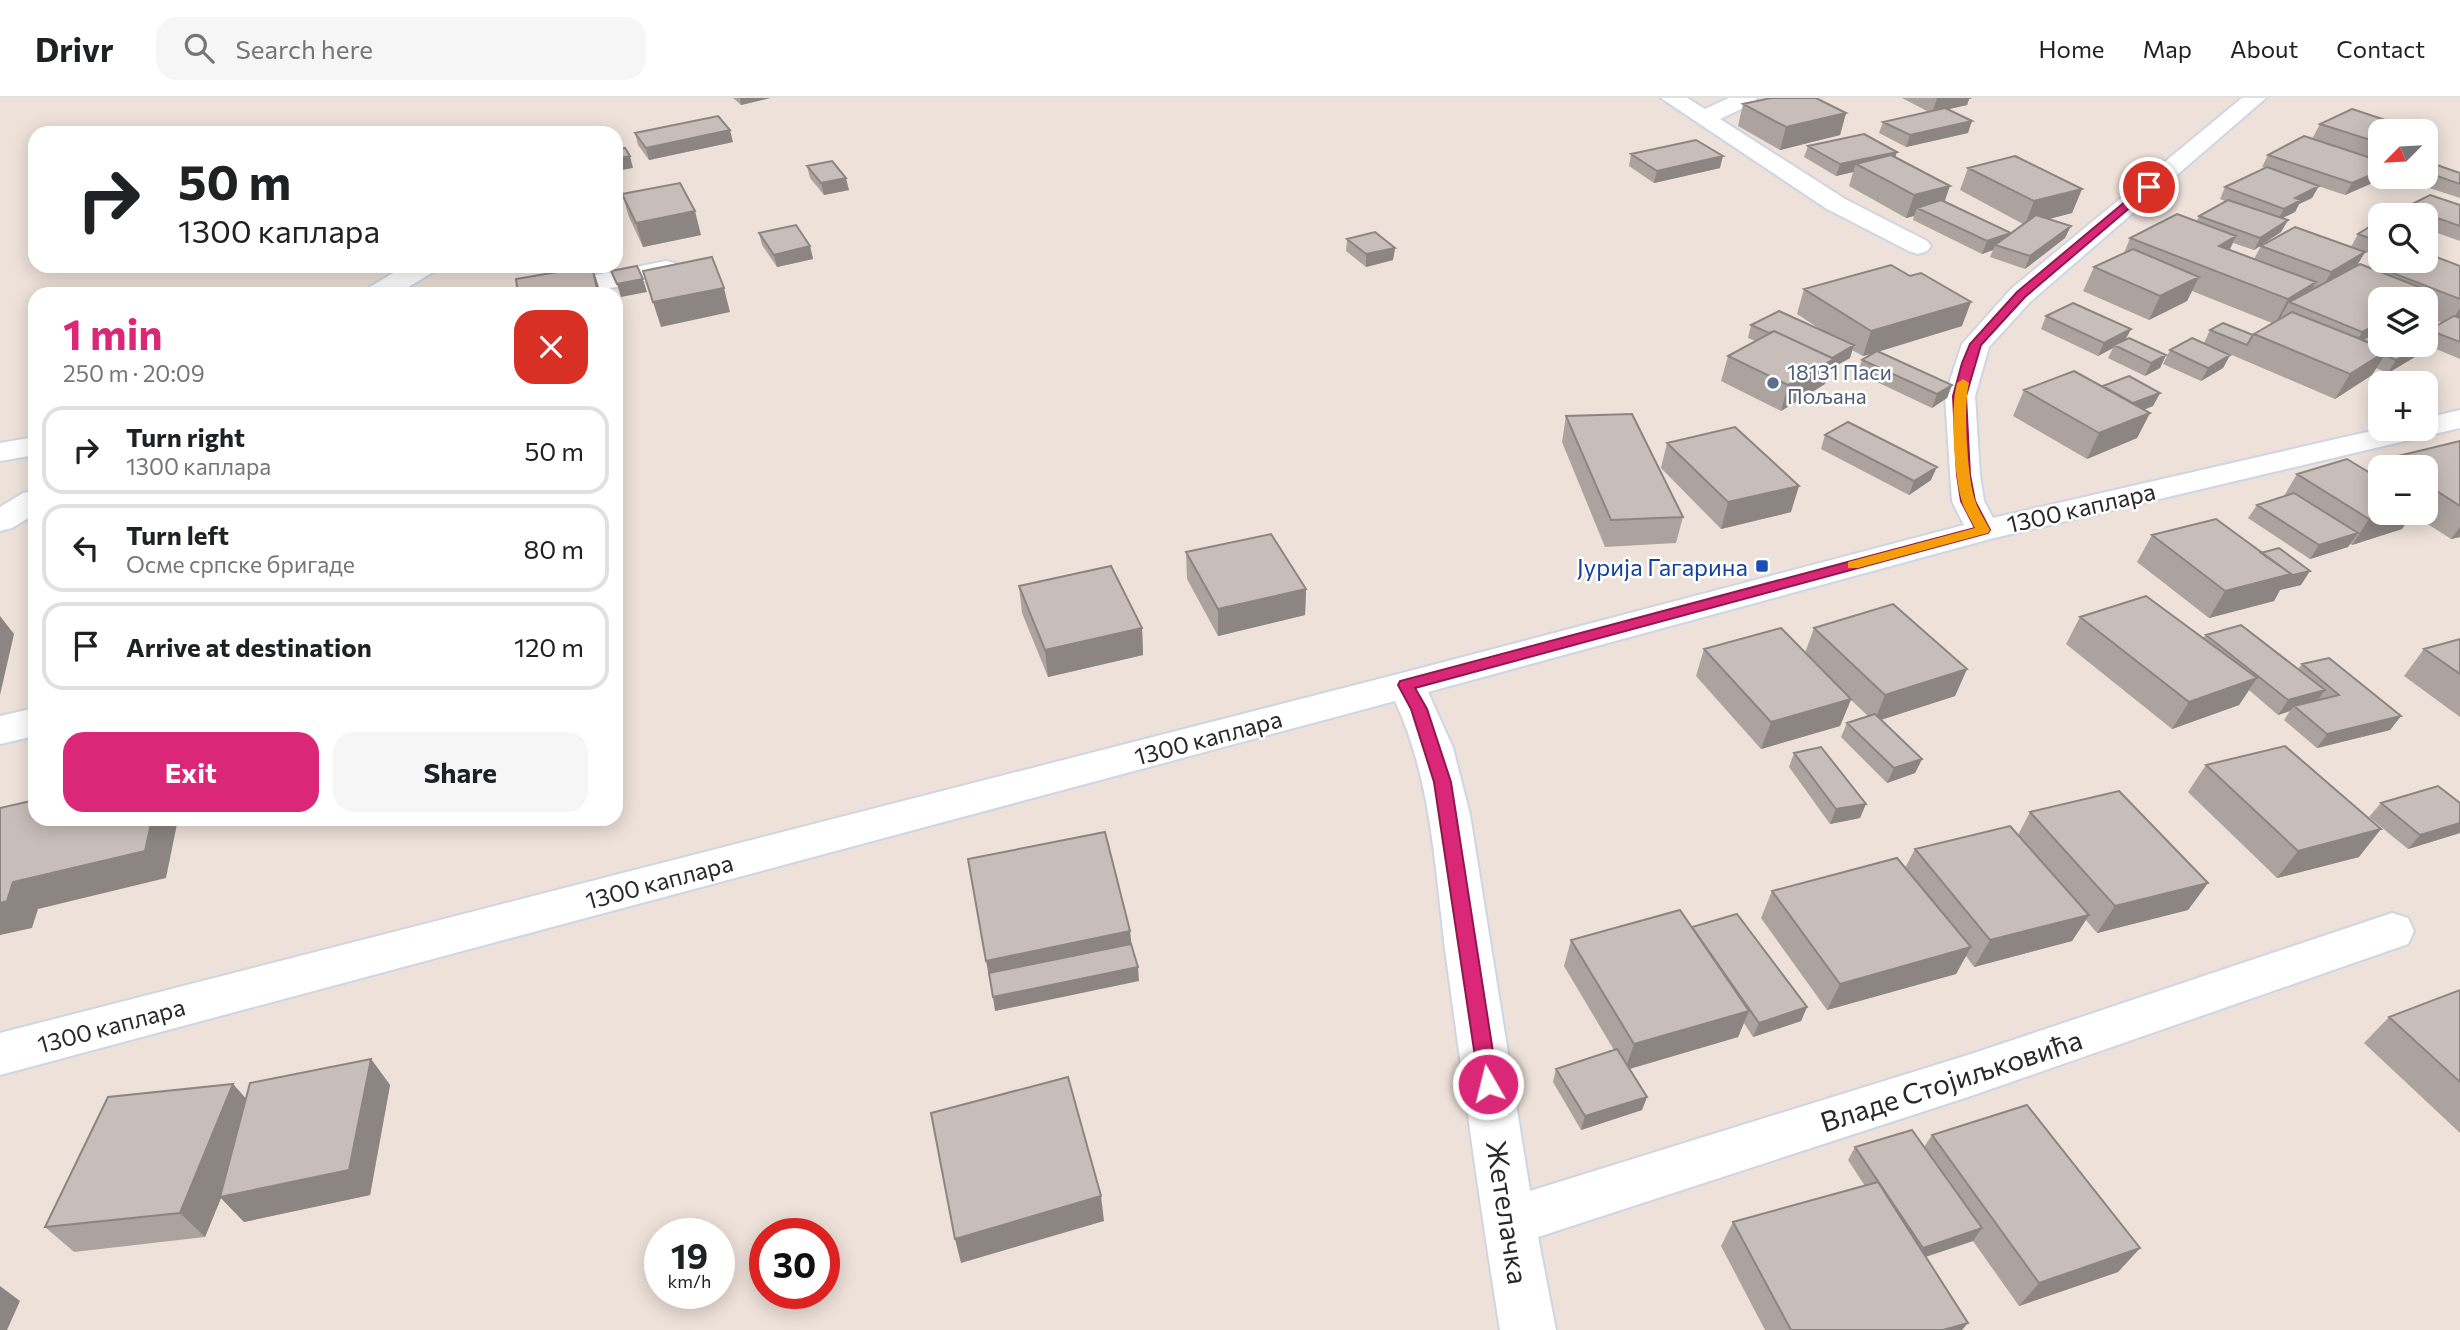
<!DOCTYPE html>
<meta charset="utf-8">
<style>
:root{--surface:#fff;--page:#f6f6f6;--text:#202124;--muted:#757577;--line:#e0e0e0;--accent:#db2777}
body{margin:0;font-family:Commissioner,sans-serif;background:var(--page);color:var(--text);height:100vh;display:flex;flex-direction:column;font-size:26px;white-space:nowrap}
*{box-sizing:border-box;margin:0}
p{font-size:23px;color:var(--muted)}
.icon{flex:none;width:38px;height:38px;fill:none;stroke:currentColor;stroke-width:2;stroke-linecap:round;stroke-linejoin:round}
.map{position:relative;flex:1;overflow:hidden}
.panel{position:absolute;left:28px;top:189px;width:595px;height:539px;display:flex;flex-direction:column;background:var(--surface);border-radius:21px;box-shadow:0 4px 18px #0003}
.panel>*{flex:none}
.guide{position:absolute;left:28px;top:28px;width:595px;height:147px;border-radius:21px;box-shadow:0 4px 18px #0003;background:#fff;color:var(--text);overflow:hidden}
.needle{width:46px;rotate:246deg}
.fabs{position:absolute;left:2368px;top:21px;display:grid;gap:14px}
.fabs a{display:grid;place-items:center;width:70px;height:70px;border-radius:14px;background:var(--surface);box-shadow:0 4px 18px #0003;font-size:35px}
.speed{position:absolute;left:644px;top:1120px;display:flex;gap:14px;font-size:35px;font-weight:700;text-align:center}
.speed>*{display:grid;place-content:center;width:91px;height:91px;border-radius:50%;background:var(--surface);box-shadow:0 4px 18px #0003;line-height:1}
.speed small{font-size:18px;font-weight:400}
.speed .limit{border:10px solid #d22;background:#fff;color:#111}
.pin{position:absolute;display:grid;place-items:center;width:60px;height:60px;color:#fff;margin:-30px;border:4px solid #fff;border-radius:50%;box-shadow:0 2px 7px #0007}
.me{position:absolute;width:77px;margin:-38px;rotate:352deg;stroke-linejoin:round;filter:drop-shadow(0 0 5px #0008)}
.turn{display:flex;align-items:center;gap:24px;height:147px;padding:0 35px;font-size:32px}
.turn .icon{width:91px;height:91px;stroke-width:2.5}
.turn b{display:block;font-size:49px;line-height:60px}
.round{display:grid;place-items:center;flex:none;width:74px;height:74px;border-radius:21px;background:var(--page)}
.head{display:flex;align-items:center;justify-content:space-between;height:119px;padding:0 35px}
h1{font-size:42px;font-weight:700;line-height:52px;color:var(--accent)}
.cta{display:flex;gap:14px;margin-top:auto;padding:14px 35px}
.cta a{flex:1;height:80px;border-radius:21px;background:var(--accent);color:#fff;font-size:28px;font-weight:700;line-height:80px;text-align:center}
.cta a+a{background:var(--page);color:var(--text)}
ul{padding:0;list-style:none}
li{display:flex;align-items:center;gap:21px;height:88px;margin:0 14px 10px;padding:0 21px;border:4px solid var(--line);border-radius:21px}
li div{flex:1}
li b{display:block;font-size:26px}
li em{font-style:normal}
header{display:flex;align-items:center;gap:42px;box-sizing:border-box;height:98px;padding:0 35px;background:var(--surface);border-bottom:2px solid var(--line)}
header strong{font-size:33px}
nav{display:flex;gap:38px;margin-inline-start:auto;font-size:24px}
.search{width:490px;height:63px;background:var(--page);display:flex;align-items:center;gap:18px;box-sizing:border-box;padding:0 24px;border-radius:21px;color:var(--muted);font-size:26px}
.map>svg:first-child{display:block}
</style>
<header>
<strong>Drivr</strong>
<div class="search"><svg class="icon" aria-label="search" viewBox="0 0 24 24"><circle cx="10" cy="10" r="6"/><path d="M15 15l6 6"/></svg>Search here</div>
<nav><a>Home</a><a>Map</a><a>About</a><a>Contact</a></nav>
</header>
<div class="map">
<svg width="2460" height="1232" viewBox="0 0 2460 1232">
<rect width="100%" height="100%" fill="#ede1d9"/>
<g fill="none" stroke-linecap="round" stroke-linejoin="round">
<defs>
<path id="minor" d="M1661 0H1687L1705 11 1729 0H1757L1754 5 1720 21 1845 101 1927 143 1931 148 1927 153 1918 156 1909 153 1827 111Z
M2242 0H2266L2031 203 1989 249 1975 298 1980 377 1984 403 1993 420 2380 331H2426V320L2460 312V330L1990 441 1428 594 1453 650 1470 717 1530 1093 1968 957 2392 815 2408 820 2414 833 2408 846 1968 999 1538 1139 1556 1232H1500C1480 1108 1463 983 1446 858 1435 772 1432 682 1395 603L0 977V935L1406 574 1964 427 1952 403 1945 298 1962 246 2011 191Z
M666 163 675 165 679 171 675 177 581 196H527L531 190Z
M405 168H437L433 174 397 196H364L368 190Z
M35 339V357L0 363V345Z
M35 392V416L12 430 0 433V409L23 395Z
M35 610V638L0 646V618Z"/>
</defs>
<use href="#minor" stroke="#ced5e3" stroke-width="4"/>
<use href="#minor" fill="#fff" fill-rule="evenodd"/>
</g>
<path fill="#aca39f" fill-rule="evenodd" d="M733 0H770L741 7Z
M1902 0H1972L1969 1 1967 7 1948 11 1968 35 1906 49 1879 35 1883 24 1929 14Z
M1743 6 1846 15 1840 37 1780 52 1738 28Z
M2320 26 2380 33V79H2386L2345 97 2318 88 2312 100 2299 106 2295 114 2282 120 2288 122 2281 134 2254 152 2233 145 2230 152 2254 161 2261 148 2351 149 2358 136 2380 133V156L2378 158 2354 150 2365 154 2356 168 2375 172 2377 169 2460 168V261L2429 248 2425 253 2388 275 2376 270 2372 277 2335 301 2204 245 2210 232 2253 237 2272 225 2192 193 2187 203 2149 222 2083 193 2094 169 2124 155 2130 140 2197 123 2199 118 2225 103 2220 101 2225 89 2266 70 2262 69 2268 57 2312 41ZM2426 201V218L2442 225 2429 232 2426 237 2380 247Z
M635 35 733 44 649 62 638 47Z
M1808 48 1895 59 1945 103 2011 135 2023 126 1960 92 1968 70 2082 91 2072 115 2049 121 2065 140 2025 171 1990 159 1993 152 1982 156 1913 122 1914 118 1906 120 1849 88 1853 74 1836 78 1804 59Z
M1631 56 1720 70 1654 85 1629 68Z
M2426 65 2429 66 2427 70 2460 75V100L2414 85 2416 81 2412 83 2399 79H2426Z
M807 68 849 92 824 97 810 80Z
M622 96 701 137 643 149 629 119Z
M2460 107V143L2426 131V117H2402L2406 109Z
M759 135 810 148 813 161 777 169 762 147Z
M1347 141 1395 150 1393 162 1366 169 1346 153Z
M1804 191 1962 228 1878 254 1952 287 1947 300 1932 310 1858 275 1862 262 1875 255 1863 258 1852 252 1850 260 1830 271 1825 286 1781 313 1721 283 1728 258 1755 243 1748 240 1751 227 1826 235 1797 216Z
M2046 218 2131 231 2125 242 2166 257 2160 270 2145 278 2108 260 2113 250 2098 258 2041 231Z
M2170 252 2230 257 2223 270 2201 283 2163 266Z
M2103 288 2160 295 2153 308 2144 312 2150 315 2137 340 2087 361 2013 318 2024 292 2103 289Z
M1566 318 1683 419 1676 445 1605 449 1562 344Z
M1825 337 1931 382 1909 397 1821 351Z
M2460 343V439L2451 441 2412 416 2402 431 2352 447 2350 446 2348 449 2310 461 2248 420 2257 407 2284 398 2297 376 2375 378 2380 371V415H2426V369H2381L2386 361Z
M1667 345 1791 414 1721 431 1661 370Z
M2152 437 2301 487 2280 492 2274 503 2209 520 2137 464Z
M1186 454 1306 491 1305 517 1218 538 1187 481Z
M1019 488 1142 530 1143 557 1048 579 1022 515Z
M2080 519 2203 540 2206 537 2298 571 2302 566 2401 618 2390 632 2317 650 2284 622 2290 613 2278 617 2249 592 2239 607 2172 631 2066 546Z
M1814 530 1967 571 1955 598 1881 622 1922 661 1915 675 1887 685 1841 639 1847 625 1868 618 1851 602 1840 628 1761 651 1696 578 1704 551 1805 555Z
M2460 541V619L2404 578 2424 551Z
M1794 655 1860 720 1830 726 1789 669Z
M2206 667 2359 759 2277 780 2188 694Z
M2381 705H2460V735L2408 751 2369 719Z
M2030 714 2208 785 2188 812 2097 835 2086 822 2072 843 1974 869 1966 858 1956 876 1827 912 1761 820 1772 793 1905 770 1915 751 2018 737Z
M1692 829 1807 909 1801 923 1753 939 1744 925 1738 939 1630 971 1647 999 1642 1012 1581 1032 1553 984 1556 971 1614 952 1564 868 1571 842Z
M2460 892V1035L2364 945 2389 919Z
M371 961 390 987 370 1097 244 1124 221 1100 205 1139 74 1154 45 1129 233 986 246 1001Z
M1932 1037 2140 1150 2118 1174 2019 1208 1973 1143 1926 1159 1962 1232H1765L1721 1148 1733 1124 1865 1088 1848 1062 1855 1049H1924Z"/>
<path fill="#8c8582" d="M740 0H770L741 7Z
M1937 0H1972L1969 1 1967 7 1932 15Z
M1846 15 1840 37 1780 52 1786 29Z
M1972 23 1968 35 1906 49 1910 37Z
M730 32 733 44 649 62 646 50Z
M1897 54 1893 66H1856L1853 74 1836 78 1840 66Z
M630 58 633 70 616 73V61Z
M1723 58 1720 70 1654 85 1657 73Z
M2380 73V79H2386L2345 97 2352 85Z
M846 80 849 92 824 97 821 85Z
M1950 88 1942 111 1917 110 1914 118 1906 120 1914 97Z
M2319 88 2312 100 2299 106 2295 114 2277 123 2284 111 2295 100Z
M2082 91 2072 115 2025 127 2034 103Z
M695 113 701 137 643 149 636 125Z
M2288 122 2281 134 2254 152 2260 140Z
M2071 128 2065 140 2025 171 2030 158Z
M2011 135 1995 147 1993 152 1982 156 1987 143Z
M2236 138 2224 162 2219 148Z
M810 148 813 161 777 169 774 157Z
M1395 150 1393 162 1366 169V156Z
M2365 154 2351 178 2318 198 2331 174Z
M592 168 600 192 601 196H598Z
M2199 179 2187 203 2149 222 2160 198Z
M643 181 647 194 621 199 617 186Z
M2316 184 2302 209 2289 204 2278 224 2275 226 2288 201Z
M724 190 730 214 661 229 653 204Z
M2432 194 2426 205V201H2420Z
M1971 204 1962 228 1863 258 1871 233Z
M2460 210V221L2449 227Z
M2380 224V240L2348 259 2362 234Z
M2131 231 2124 244 2114 247 2113 250 2098 258 2104 245Z
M2434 240 2425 253 2388 275 2396 262 2422 247H2426V245Z
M1854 247 1850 260 1830 271 1825 286 1781 313 1788 287 1826 263Z
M2388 252 2372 277 2335 301 2350 276Z
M2166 257 2160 270 2145 278 2151 265Z
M2230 257 2223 270 2201 283 2208 270Z
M1952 287 1947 300 1932 310 1937 296Z
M2160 295 2153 308 2127 318 2133 305Z
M2150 315 2137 340 2087 361 2099 335Z
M1937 369 1931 382 1909 397 1914 383Z
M1799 388 1791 414 1721 431 1728 404Z
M2388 415H2413L2402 431 2352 447 2369 421Z
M2460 429V439L2451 441Z
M2358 435 2348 449 2310 461 2319 447Z
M2310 473 2301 487 2280 492 2274 503 2209 520 2225 493 2291 476Z
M1306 491 1305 517 1218 538V511Z
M0 518 14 536 0 597Z
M1142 530 1143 557 1048 579 1045 552Z
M1967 571 1955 598 1874 624 1885 597Z
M2257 580 2239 607 2172 631 2189 604Z
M2325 592 2315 606 2294 608 2290 613 2278 617 2288 602Z
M1851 601 1840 628 1761 651 1771 624Z
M2401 618 2390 632 2317 650 2327 636Z
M1922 661 1915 675 1887 685 1894 670Z
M1866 706 1860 720 1830 726 1836 711Z
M152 721H178L166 780 38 811 32 830 0 837V805L13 784Z
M2460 725V735L2408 751 2420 737Z
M2381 731 2359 759 2277 780 2298 753Z
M2208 785 2188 812 2097 835 2115 808Z
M2089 817 2072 843 1974 869 1990 842Z
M1130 833 1133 859 991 889 986 863Z
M1971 849 1956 876 1827 912 1840 886Z
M1138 869 1139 883 995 913 993 899Z
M1807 909 1801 923 1753 939 1759 925Z
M1749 913 1738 939 1625 972 1634 946Z
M371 961 390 987 370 1097 244 1124 221 1100 205 1139 180 1115 233 986 256 1012Z
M1647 999 1642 1012 1581 1032 1585 1018Z
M1101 1098 1104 1123 961 1165 955 1141Z
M1982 1130 1973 1143 1915 1162 1923 1150Z
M2140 1150 2118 1174 2019 1208 2039 1185Z
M0 1188 20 1203 7 1232H0Z
M1968 1225 1962 1232H1943Z"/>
<path fill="#c8beb9" stroke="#8c8582" stroke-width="2" d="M1771 0H1816L1846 15 1786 29 1743 6Z
M1945 10 1972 23 1910 37 1883 24Z
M2352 11 2416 32 2412 33H2380V45L2320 26Z
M718 18 730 32 646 50 635 35Z
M1864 36 1897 54 1840 66 1808 48Z
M2304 38 2380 63V73L2352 85 2268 57Z
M1696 42 1723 58 1657 73 1631 56Z
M625 50 630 58 616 61V52Z
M1891 57 1950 88 1914 97 1856 66Z
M2015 58 2082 91 2034 103 1968 70Z
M832 63 846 80 821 85 807 68Z
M2434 66 2460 75V86L2426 74V70Z
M2267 69 2319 88 2295 100 2301 102 2284 111 2225 89Z
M680 85 695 113 636 125 622 96Z
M2430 97 2460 107V128L2406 109Z
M1941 102 2011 135 1987 143 1917 110Z
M2228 102 2288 122 2260 140 2199 118Z
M2177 116 2236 138 2219 148 2316 184 2288 201 2130 140Z
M2036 117 2071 128 2030 158 1995 147Z
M796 127 810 148 774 157 759 135Z
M2295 129 2365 154 2331 174 2261 148Z
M2369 129 2380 133V144L2358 136Z
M1375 134 1395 150 1366 156 1347 141Z
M2133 151 2199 179 2160 198 2094 169Z
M2426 155 2460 168V201L2377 169 2389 163H2426Z
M712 159 724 190 653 204 643 173Z
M2360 166 2432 194 2420 201H2380V224L2362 234 2289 204Z
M1891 167 1910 178 1921 175 1971 204 1871 233 1804 191Z
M592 168 598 196H518L516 181Z
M637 168 643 181 617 186 611 173Z
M2073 205 2131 231 2104 245 2046 218Z
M1779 213 1854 247 1832 260 1774 233 1769 235 1751 227Z
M2292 214 2388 252 2350 276 2254 236Z
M2454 218 2460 220V244L2429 232Z
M2223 225 2253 237 2247 247 2210 232Z
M2380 231V247H2422L2396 262 2384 257 2388 252 2362 242Z
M1774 233 1834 261 1788 287 1728 258Z
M2426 237 2434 240 2426 245Z
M2129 240 2166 257 2151 265 2114 247Z
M2192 240 2230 257 2208 270 2170 252Z
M1877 253 1952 287 1937 296 1862 262Z
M2074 273 2150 315 2099 335 2024 292Z
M2129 278 2160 295 2133 305 2103 288Z
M1632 316 1683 419 1611 422 1566 318Z
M1848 324 1937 369 1914 383 1825 337Z
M1735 329 1799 388 1728 404 1667 345Z
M2460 343V408L2426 386V369H2399L2386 361Z
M2347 361 2380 381V415H2388L2369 421 2297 376Z
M2294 395 2358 435 2319 447 2257 407Z
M2216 421 2291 476 2225 493 2152 437Z
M1271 436 1306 491 1218 511 1186 454Z
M2279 450 2310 473 2289 478 2291 476 2261 455Z
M1111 468 1142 530 1045 552 1019 488Z
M2146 498 2257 580 2189 604 2080 519Z
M1893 506 1967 571 1885 597 1814 530Z
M2241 527 2325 592 2288 602 2206 537Z
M1781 530 1851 601 1771 624 1704 551Z
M2460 541V576L2424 551Z
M2329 560 2401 618 2327 636 2294 608 2339 597 2302 566Z
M1875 616 1922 661 1894 670 1847 625Z
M2285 648 2381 731 2298 753 2206 667Z
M1821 649 1866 706 1836 711 1794 655Z
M2438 688 2460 705V725L2420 737 2381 705Z
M2119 693 2208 785 2115 808 2030 714Z
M35 702V721H152L145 753 13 784 7 803 0 805V710Z
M2010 728 2089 817 1990 842 1915 751Z
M1105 734 1130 833 986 863 968 761Z
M1897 760 1971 849 1840 886 1772 793Z
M1680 812 1749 913 1634 946 1571 842Z
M1737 816 1807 909 1759 925 1692 829Z
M1131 846 1138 869 993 899 989 875Z
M2460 892V984L2389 919Z
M1617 951 1647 999 1585 1018 1556 971Z
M371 961 349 1072 220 1099 250 985Z
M1068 979 1101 1098 955 1141 931 1015Z
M233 986 180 1115 45 1129 108 999Z
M2027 1007 2140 1150 2039 1185 1932 1037Z
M1912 1032 1982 1130 1923 1150 1855 1049Z
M1878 1084 1968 1225 1943 1232H1791L1733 1124Z"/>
<path fill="#db2777" stroke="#8e194d" stroke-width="2" d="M2145 87 2154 89 2025 199 1981 247 1966 298 1970 377 1975 403 1990 432 1988 435 1415 590 1427 611 1451 684 1498 986 1495 992 1488 995 1480 992 1434 684 1411 611 1398 587 1400 583 1975 430 1961 403 1957 377 1953 298 1962 265 1970 246 2017 194Z"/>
<path fill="#f59e0b" d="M1963 281 1969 285C1963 310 1967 377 1975 402 1978 412 1985 422 1990 432L1988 435 1858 470H1848V464L1975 430C1970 420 1963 410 1961 400 1954 372 1950 312 1957 285Z"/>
<circle fill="#5c6f8a" stroke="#fff" stroke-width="2.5" cx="1773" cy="285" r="7"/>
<rect fill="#1a4fb4" stroke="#fff" stroke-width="2.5" x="1755" y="461" width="14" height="14" rx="3.5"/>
<g text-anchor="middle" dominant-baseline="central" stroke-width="5" stroke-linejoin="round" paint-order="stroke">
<g font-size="21" fill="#4e5e75" stroke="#fff" text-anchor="start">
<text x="1787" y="273">18131 Паси<tspan x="1787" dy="24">Пољана</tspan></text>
</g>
<g font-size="24" fill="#292929" stroke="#fff">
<text transform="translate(2081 409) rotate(-13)">1300 каплара</text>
<text transform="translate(1208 639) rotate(-15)">1300 каплара</text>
<text transform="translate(659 783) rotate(-15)">1300 каплара</text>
<text transform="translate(111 927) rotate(-15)">1300 каплара</text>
</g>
<g font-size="24" fill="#164399" stroke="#fff" text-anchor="end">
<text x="1748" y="468">Јурија Гагарина</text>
</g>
<g font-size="28" fill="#292929" stroke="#fff">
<text transform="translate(1951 982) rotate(-18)">Владе Стојиљковића</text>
<text transform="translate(1508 1114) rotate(81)">Жетелачка</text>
</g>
</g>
</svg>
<div class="fabs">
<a><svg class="needle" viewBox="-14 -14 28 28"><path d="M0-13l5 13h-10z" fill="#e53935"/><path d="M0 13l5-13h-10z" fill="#757577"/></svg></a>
<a><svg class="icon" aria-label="search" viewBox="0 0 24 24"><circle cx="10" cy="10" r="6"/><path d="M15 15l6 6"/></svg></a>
<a><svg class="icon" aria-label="layers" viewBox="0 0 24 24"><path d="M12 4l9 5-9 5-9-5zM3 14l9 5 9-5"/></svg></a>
<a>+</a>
<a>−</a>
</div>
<div class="speed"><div>19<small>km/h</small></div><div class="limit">30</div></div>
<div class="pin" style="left:2149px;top:89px;background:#d93025"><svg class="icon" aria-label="arrive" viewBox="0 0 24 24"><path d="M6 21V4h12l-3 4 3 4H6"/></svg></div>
<svg class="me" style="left:1488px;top:986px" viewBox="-20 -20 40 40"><circle r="17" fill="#db2777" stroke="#fff" stroke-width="3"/><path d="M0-11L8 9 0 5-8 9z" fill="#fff"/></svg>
<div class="guide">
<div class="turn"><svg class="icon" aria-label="right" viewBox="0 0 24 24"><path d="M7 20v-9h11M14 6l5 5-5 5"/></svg><div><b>50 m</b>1300 каплара</div></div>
</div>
<section class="panel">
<div class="head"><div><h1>1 min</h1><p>250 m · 20:09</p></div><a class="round" style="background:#d93025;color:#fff"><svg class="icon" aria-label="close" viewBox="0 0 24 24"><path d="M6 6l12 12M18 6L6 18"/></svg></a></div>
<ul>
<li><svg class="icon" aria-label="right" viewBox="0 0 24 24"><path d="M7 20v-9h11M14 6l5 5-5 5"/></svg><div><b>Turn right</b><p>1300 каплара</p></div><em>50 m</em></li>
<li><svg class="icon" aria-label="left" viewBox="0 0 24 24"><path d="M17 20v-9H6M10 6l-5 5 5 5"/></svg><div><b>Turn left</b><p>Осме српске бригаде</p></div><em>80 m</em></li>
<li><svg class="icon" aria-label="arrive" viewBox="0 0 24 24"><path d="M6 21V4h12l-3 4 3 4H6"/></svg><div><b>Arrive at destination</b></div><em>120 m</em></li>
</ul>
<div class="cta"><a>Exit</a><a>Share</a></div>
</section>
</div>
